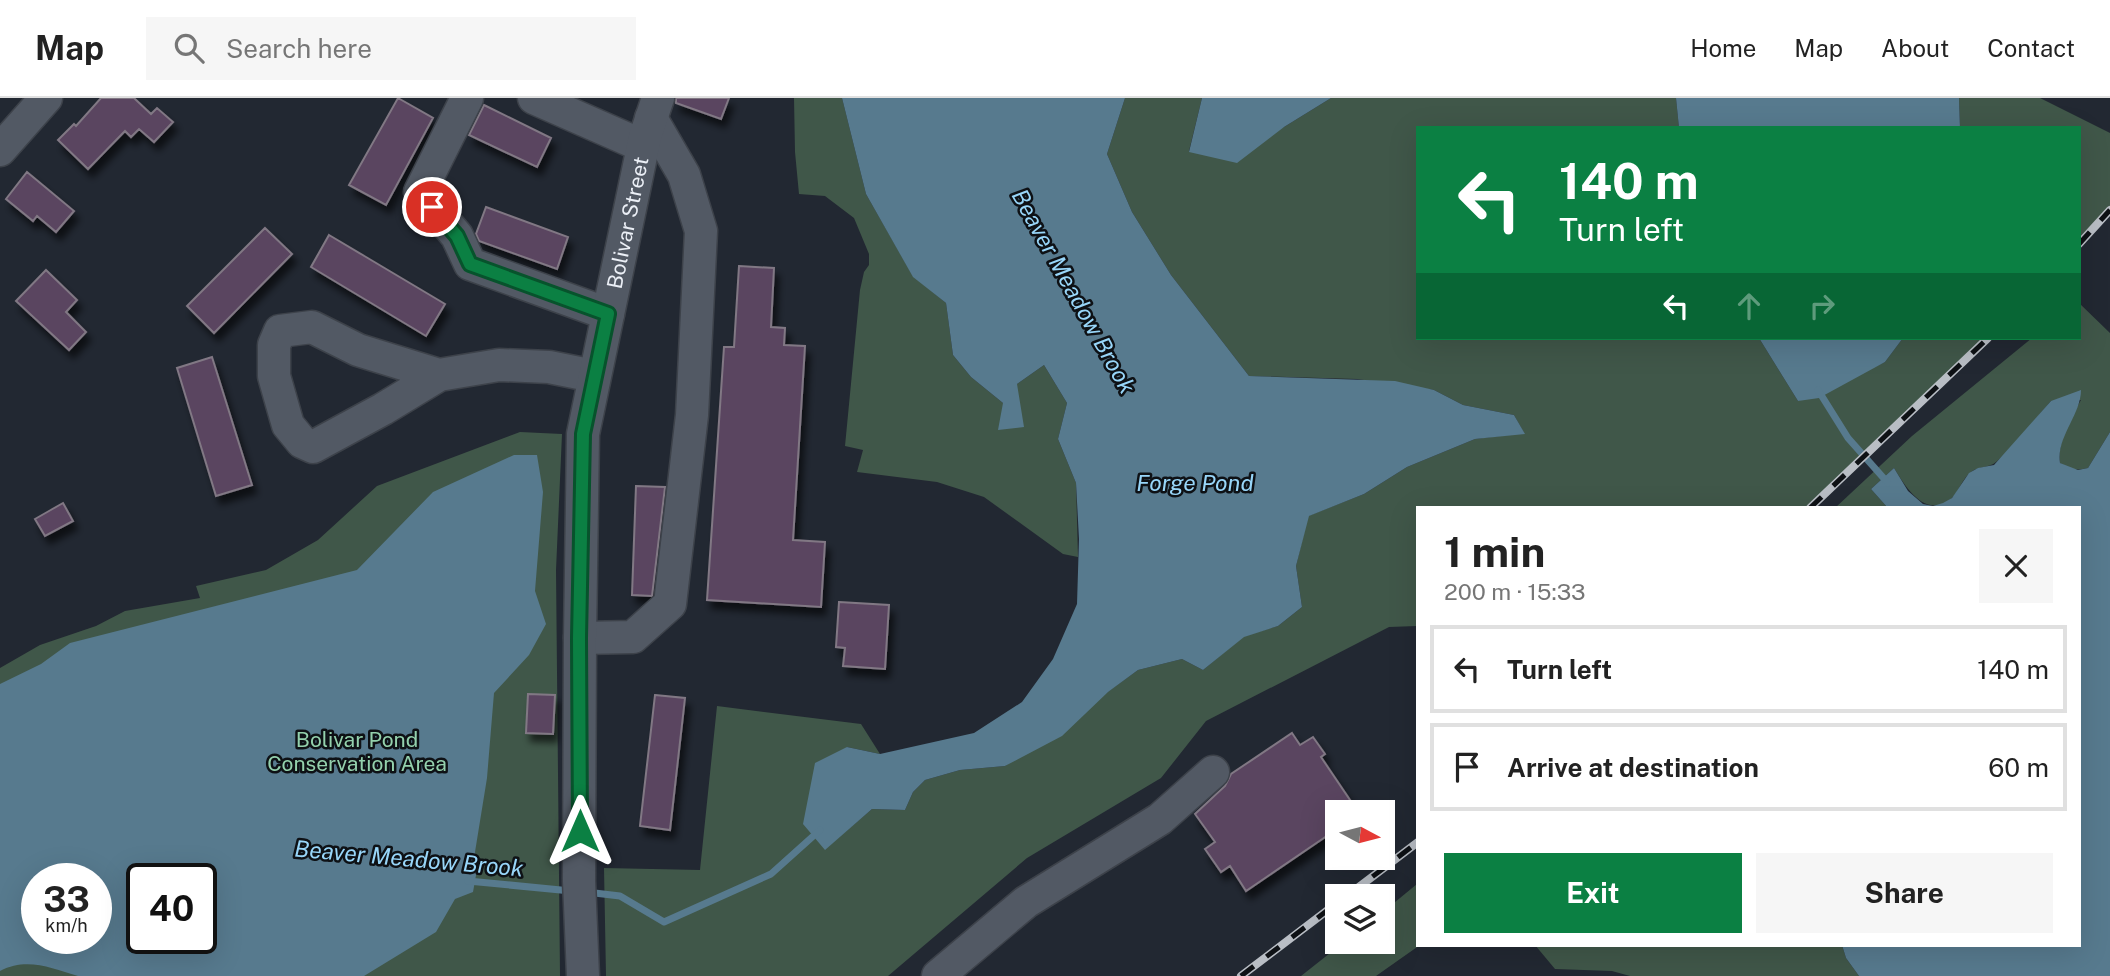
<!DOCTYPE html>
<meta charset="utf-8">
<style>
:root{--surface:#fff;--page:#f6f6f6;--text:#222;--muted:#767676;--line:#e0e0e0;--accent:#0b8043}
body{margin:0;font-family:"Public Sans",sans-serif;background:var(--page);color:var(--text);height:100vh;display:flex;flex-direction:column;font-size:26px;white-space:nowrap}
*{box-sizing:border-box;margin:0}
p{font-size:23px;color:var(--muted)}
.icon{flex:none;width:38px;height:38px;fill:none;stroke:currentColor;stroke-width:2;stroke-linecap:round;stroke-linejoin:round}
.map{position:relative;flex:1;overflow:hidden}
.sheet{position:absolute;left:1416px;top:408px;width:665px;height:441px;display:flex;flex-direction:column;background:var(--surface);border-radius:0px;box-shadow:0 7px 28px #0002}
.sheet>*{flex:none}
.hud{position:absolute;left:1416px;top:28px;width:665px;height:214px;border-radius:0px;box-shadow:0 7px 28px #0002;background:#0b8043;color:#fff;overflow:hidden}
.needle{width:46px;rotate:97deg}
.buttons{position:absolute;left:1325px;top:702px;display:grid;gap:14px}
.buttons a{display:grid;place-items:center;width:70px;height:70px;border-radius:0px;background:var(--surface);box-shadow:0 7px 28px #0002;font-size:35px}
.speed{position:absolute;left:21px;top:765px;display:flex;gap:14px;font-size:35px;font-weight:700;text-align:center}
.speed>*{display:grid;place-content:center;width:91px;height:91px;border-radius:50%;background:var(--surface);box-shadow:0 7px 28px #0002;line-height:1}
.speed small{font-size:18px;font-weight:400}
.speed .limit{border:4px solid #111;border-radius:10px;background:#fff;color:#111}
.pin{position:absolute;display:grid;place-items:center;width:60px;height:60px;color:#fff;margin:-30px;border:4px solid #fff;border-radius:50%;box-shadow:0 2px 7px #0007}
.me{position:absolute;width:77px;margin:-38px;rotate:0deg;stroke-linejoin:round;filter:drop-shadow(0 0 5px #0008)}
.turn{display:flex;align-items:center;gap:24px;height:147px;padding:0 28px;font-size:32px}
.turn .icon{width:91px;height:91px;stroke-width:2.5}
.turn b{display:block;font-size:49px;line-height:60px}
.lanes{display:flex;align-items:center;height:66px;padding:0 28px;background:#0003;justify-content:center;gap:35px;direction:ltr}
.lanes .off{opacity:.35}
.round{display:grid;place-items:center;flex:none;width:74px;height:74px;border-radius:0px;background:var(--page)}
.summary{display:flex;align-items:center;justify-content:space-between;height:119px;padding:0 28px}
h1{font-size:42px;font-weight:700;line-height:52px}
.primary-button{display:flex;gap:14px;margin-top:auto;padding:14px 28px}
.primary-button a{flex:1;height:80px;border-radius:0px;background:var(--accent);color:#fff;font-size:28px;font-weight:700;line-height:80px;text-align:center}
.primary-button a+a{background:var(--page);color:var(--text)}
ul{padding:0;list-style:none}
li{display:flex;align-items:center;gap:21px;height:88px;margin:0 14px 10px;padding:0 14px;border:4px solid var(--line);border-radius:0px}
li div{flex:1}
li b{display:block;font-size:26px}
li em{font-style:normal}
header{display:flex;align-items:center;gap:42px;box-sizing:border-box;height:98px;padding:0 35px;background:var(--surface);border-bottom:2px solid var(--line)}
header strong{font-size:33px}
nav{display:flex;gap:38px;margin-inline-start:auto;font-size:24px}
.search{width:490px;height:63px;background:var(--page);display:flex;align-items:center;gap:18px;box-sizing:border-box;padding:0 24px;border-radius:0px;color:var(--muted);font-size:26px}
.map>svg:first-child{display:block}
</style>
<header>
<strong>Map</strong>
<div class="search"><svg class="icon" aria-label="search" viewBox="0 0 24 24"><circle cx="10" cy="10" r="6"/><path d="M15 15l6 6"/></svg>Search here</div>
<nav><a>Home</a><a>Map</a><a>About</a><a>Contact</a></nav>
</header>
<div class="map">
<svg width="2110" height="878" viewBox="0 0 2110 878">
<defs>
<filter id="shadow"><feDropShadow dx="4.5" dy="8" stdDeviation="3.5" flood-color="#0009"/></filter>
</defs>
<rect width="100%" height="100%" fill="#222832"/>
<path fill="#405749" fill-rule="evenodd" d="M794 0H842L866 96 913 178 946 205 953 257 971 279 1003 305 1017 286 1044 267 1067 305 1058 341 1076 385 1078 459 1063 456 984 399 937 384 857 374 863 352 845 348 860 192 864 174 869 167V156L854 120 825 98 799 96 795 54Z
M1125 0H1202L1189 53 1284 29 1331 0H1676L1679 30H1418V240H1759L1798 303 1885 264 1903 240H1988L1810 409 1418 410 1417 528 1389 529 1206 623 1161 680 1027 760 888 878H606L604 770 700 772 717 608 861 626 880 656 847 649 825 751 872 711 905 712 913 694 925 682 960 672 1005 668 1138 572 1182 561 1203 572 1244 538 1278 528 1302 509 1296 468 1308 418 1364 396 1407 369 1475 341 1524 335 1514 317 1463 307 1434 292 1357 281 1249 278 1171 177 1132 114 1107 56Z
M1959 0H2040L2110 35V112L2079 146V30H1960Z
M2079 205 2110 235V334L2088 370C2076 373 2070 371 2060 365 2057 344 2071 320 2081 302L2051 303C2033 323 2016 347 1996 364 1989 370 1979 368 1971 374 1962 381 1959 393 1952 400 1926 423 1905 388 1894 370L1871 391 1887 409 1835 410 1912 338 2032 240H2079Z
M520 334 562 336 556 472 560 878H0V570L40 547 96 528 125 513 200 500 196 488 266 472 318 442 377 388ZM37 780H96V840H37ZM142 780H201V840H142Z
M1417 786 1418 847H1420L1376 878H1301L1344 844H1382L1383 814Z
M1535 847H1842L1846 860 1859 878H1630L1612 873 1555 871Z"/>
<path fill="#577a8e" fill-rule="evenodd" d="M842 0H1125L1107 56 1132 114 1171 177 1249 278 1395 283 1434 292 1463 307 1514 317 1525 336 1475 341 1407 369 1364 396 1309 418 1296 468 1302 509 1278 528 1244 539 1203 572 1182 561 1138 572 1108 594 1062 638 1005 668 960 672 925 682 913 694 905 712 872 711 825 752 803 726 815 665 847 649 880 656 974 635 1022 604 1053 561 1077 506 1079 441 1076 385 1058 341 1067 305 1044 267 1017 286 1024 329 998 332 1003 305 971 279 953 257 946 205 913 179 866 96Z
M1202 0H1331L1284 29 1237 65 1189 54Z
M1676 0H1959L1960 30H1679Z
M1759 240H1903L1885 264 1819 300 1798 303Z
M2081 292C2081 317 2056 339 2060 365L2078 372 2088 370 2110 334V878H1859L1846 860 1842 847H2079V410L1887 409 1871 391 1894 370 1908 393 1923 406 1933 408 1943 405 1952 400 1969 375 1978 370 1994 367 2051 303Z
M514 357H537L543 394 535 493 546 526 529 557 494 595 487 680 475 754 478 766 473 794 455 801 436 834 364 878H78C51 870 27 859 0 873V586L41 566 70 545 357 472 433 394ZM96 780V840H37V780ZM201 780V840H142V780Z"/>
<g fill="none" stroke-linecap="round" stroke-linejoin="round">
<path stroke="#577a8e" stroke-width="7" d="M1818 292 1848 340 1888 385
M468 783 571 793
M586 794 620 798 664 824 771 776 820 732"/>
</g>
<path fill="#5a4560" stroke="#817884" stroke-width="2" filter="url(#shadow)" d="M101 0H134L151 16 157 10 173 24 154 44 139 31 131 39 125 33 88 71 58 42 74 26 76 28Z
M398 0 433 20 386 107 349 87Z
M676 0H729L721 21 676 5Z
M484 7 551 40 537 69 469 37Z
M27 74 74 113 56 134 37 118 33 123 6 101Z
M486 109 568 139 557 171 479 143 476 136Z
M265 130 292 156 214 235 187 208Z
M329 137 445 206 426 238 311 169Z
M739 168 774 170 771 229 785 230 784 247 805 248 793 442 825 444 821 509 707 502 724 249H734Z
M46 172 77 202 66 214 86 234 69 252 16 203Z
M212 259 252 387 216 398 177 270Z
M636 388 665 389 652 498 632 497Z
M63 405 73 423 45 438 35 421Z
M839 504 889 507 885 571 843 568 845 550 836 549Z
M528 596 555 597 553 636 526 635Z
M655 597 685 600 670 732 640 728Z
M1292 635 1300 647 1313 639 1325 656 1321 659 1350 702 1337 710V731L1246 793 1230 768 1221 774 1205 751 1215 744 1195 716 1225 688 1231 676Z"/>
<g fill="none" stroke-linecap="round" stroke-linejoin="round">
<defs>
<g id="minor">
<path d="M467 0 420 94 457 138 470 166 608 216"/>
<path d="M534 0 643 48"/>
<path d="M0 52 46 0"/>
<path d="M439 277 358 252 312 229 280 233 274 247V278L288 327 302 344 313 349 383 311 439 277 499 267 549 269 594 278"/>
<path d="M580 540 633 539 670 506 692 317 701 133 684 77 651 20"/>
<path id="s1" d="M583 878 579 783 580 540 583 336 645 39 658 0"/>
<path d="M938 878 1026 804 1160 721 1213 674"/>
</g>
</defs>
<use href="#minor" stroke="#3d424a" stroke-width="35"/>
<use href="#minor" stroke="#525964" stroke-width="32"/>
<defs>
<path id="rail" d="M2079 146 2110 112
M1810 410 1988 240
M1347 798 1418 744
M1241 878 1337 805"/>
</defs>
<use href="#rail" stroke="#b9bec5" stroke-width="8"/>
<use href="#rail" stroke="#0e1115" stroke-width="5" stroke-dasharray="16" stroke-linecap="butt"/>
</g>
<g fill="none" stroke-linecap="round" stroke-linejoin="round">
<defs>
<path id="route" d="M432 109 457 138 470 166 608 216 583 336 579 540 580 733"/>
</defs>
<use href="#route" stroke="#07532c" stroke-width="18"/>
<use href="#route" stroke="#0b8043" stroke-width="12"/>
</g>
<g text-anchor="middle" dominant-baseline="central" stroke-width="5" stroke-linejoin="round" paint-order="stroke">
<g font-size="21" fill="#ebeff6" stroke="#0e1115">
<text stroke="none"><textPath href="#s1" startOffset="758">Bolivar Street</textPath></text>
</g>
<g font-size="21" fill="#94d1ad" stroke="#0e1115">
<text x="357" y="641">Bolivar Pond<tspan x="357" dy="24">Conservation Area</tspan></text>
</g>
<g font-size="23" font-style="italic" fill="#98d6f9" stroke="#0e1115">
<text transform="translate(1074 193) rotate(61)">Beaver Meadow Brook</text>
<text x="1195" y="384">Forge Pond</text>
<text transform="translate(409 760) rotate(5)">Beaver Meadow Brook</text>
</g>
</g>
</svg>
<div class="buttons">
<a><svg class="needle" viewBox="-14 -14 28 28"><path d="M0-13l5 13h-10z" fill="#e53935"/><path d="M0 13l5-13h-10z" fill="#767676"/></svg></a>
<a><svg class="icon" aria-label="layers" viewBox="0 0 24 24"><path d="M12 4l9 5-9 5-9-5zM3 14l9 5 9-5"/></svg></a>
</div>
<div class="speed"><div>33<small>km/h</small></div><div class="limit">40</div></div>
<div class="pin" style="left:432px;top:109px;background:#d93025"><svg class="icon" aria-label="arrive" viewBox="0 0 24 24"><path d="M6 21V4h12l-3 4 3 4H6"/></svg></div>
<svg class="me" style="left:580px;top:733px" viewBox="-20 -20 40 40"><path d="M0-17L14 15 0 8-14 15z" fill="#0b8043" stroke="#fff" stroke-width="4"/></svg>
<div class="hud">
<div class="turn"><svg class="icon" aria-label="left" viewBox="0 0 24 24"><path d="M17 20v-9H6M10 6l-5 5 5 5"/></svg><div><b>140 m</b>Turn left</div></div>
<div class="lanes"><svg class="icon" aria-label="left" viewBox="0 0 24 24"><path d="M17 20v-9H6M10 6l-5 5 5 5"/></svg><svg class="icon off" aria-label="ahead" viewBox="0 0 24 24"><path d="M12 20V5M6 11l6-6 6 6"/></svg><svg class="icon off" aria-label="right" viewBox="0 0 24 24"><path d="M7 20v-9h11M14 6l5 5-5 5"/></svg></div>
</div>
<section class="sheet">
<div class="summary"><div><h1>1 min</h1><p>200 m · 15:33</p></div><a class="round"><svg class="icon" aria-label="close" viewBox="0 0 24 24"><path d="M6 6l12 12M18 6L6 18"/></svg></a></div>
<ul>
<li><svg class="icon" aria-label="left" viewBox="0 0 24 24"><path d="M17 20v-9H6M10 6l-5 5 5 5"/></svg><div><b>Turn left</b></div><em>140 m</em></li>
<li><svg class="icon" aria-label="arrive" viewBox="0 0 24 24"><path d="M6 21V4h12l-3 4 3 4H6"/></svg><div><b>Arrive at destination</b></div><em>60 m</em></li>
</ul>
<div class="primary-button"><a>Exit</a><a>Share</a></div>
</section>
</div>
